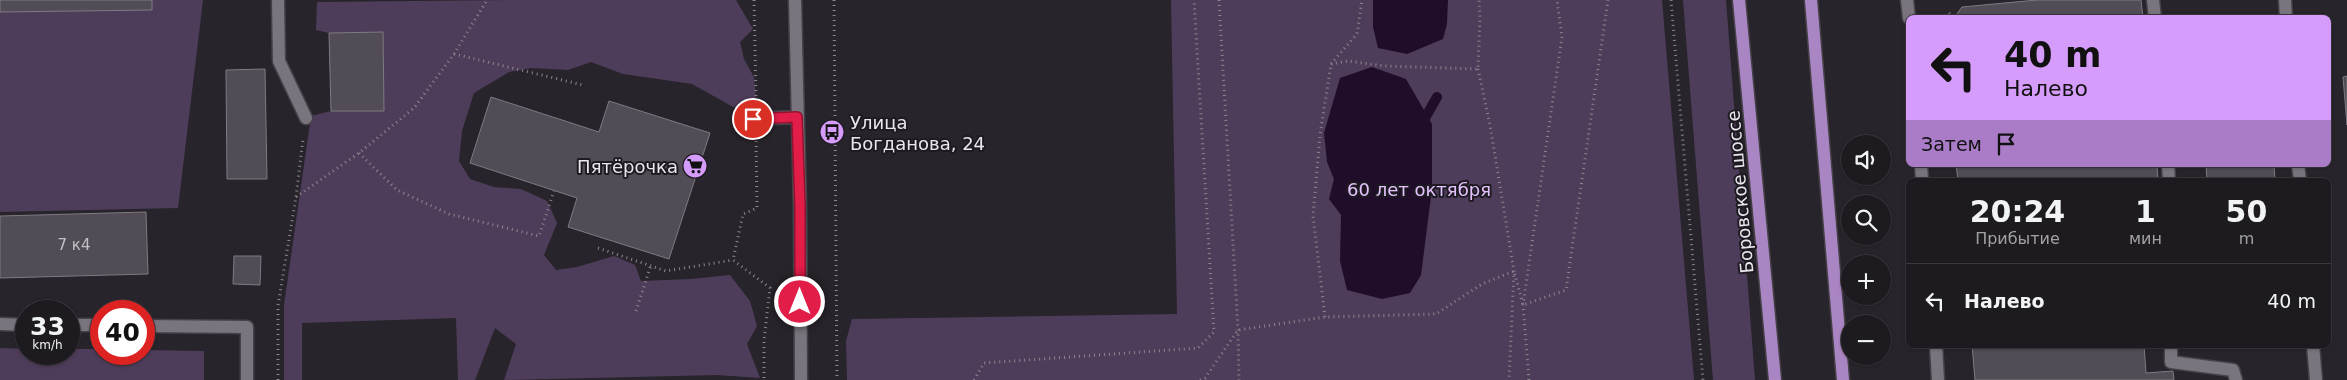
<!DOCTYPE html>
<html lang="ru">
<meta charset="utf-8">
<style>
:root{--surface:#1e1b20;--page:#2b282d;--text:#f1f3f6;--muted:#a1a1a5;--line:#3c393e}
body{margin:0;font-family:"DejaVu Sans",sans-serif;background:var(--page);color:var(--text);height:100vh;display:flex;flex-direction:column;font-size:19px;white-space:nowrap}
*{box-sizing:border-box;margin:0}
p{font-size:16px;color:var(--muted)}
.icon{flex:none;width:28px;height:28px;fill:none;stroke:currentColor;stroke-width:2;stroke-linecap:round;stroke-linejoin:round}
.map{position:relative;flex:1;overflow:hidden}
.side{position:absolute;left:1906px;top:178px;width:425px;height:170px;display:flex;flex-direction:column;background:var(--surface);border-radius:8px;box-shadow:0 1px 4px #0004,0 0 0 1px var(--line)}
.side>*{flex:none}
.guide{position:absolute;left:1906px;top:15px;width:425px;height:152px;border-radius:8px;box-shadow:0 1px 4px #0004,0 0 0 1px var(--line);background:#d59cfb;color:#111;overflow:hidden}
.controls{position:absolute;left:1841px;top:135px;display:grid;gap:10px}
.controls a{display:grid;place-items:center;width:50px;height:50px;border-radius:50%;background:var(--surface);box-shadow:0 1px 4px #0004,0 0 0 1px var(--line);font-size:25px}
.speed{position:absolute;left:15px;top:300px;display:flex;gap:10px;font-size:25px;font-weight:700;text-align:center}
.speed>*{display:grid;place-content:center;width:65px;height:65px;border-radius:50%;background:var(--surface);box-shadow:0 1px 4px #0004,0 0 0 1px var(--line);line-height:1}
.speed small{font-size:12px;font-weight:400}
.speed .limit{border:8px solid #d22;background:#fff;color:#111}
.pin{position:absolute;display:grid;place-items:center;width:42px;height:42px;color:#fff;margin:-21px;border:2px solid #fff;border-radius:50%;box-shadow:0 1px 5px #0007}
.me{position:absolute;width:55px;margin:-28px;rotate:0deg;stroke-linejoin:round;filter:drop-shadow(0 0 4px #0008)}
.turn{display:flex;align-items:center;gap:18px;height:105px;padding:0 15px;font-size:22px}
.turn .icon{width:65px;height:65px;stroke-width:2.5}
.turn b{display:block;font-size:35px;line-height:42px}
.then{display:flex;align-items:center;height:48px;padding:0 15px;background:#0003;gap:10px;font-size:19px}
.eta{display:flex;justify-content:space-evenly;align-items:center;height:85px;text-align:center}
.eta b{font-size:30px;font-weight:700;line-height:35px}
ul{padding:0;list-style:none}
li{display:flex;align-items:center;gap:15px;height:75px;padding:0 15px;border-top:1px solid var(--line)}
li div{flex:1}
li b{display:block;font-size:19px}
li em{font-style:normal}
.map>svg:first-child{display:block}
</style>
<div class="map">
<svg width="2347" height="380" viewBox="0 0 2347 380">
<rect width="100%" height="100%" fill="#28242b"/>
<path fill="#4e3d5a" d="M0 0H203L178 208 0 212Z
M515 0H736L753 29 740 42 744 59 754 77 756 99 735 108 692 84 623 74 591 62 568 70 531 68 509 72 474 93 462 131 459 161 470 179 494 187 521 189 547 201 557 223 544 255 556 270 577 267 614 256 635 265 641 281 691 279 730 275 750 301 757 326 747 344 760 378 717 375 504 380 516 344 495 328 475 380H458L456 318 302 323V380H284V305L311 116 331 111H383L329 33 316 30 317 2Z
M1171 0H1662L1694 380H847L846 341 852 319 1177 314Z
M1683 0H1726L1755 380H1713Z
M0 348 26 349V354H69V349H101V354H144V350L204 351V380H0Z"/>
<path fill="#1f0d2a" d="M1373 0H1448L1447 24 1443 39 1407 54 1378 48 1373 27Z
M1372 67 1406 79 1432 124V189L1421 275 1410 293 1382 299 1347 290 1340 261 1341 215 1329 199 1334 179 1327 162 1324 133 1340 78Z"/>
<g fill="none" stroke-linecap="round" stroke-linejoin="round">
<path stroke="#1f0d2a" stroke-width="10" d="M1420 127 1437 97"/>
</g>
<path fill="#514c55" stroke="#7f7a83" d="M0 0H152V10L0 12Z
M2037 0H2141L2143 18H1954L1962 7Z
M383 32 384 111H331L329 33Z
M265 69 267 179H227L226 70Z
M2347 76V125L2343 77Z
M491 97 599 132 609 101 710 133 669 259 568 227 577 198 470 163Z
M1956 165H2157L2158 180H1958Z
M2206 165H2274L2275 180H2207Z
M146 212 148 274 0 278V216Z
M234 256H261L260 285 233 284Z
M1972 345H2144L2146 373 2173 371 2174 380H1975Z"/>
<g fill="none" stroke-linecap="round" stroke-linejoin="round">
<defs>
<path id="minor" d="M278 0 279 61 306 118
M795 0 800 206 801 380
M1907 0 1909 18
M2153 0 2155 18
M2285 0 2286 18
M753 119 797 117
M1921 165 1922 180
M2168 165 2169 180
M2298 165 2300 180
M0 324 26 325
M69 325H101
M144 326 247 327V380
M1936 345 1938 380
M2171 345V362L2233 370 2236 380
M2313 345 2316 380"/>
<path id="major" d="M1739 0 1775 380
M1811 0 1843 380"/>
</defs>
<use href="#minor" stroke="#454148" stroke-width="15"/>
<use href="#major" stroke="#454148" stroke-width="15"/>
<path stroke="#8a878d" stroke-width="3" stroke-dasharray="1 4" stroke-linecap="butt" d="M754 0 756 97
M834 0 837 380
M1219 0 1238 330 1239 380
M1671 0 1703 380
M1949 13 1953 18
M454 54 583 85
M1331 64 1348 61 1384 66 1478 69 1480 17 1479 0
M1478 69 1490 125 1514 271 1509 380
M756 141 757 208 743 214 733 260 770 288 764 340V380
M359 153 397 190 449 214 539 236 554 191
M296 197 359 153 414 108 454 54 487 0
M598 248 666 271 733 260
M636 311 651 265
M1325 317 1313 216 1320 135 1331 64 1357 34 1362 0
M278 380V305L296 197 303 139
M974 380 984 363 1198 348 1214 332 1194 0
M1200 380 1205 378 1238 330 1325 317 1436 314 1482 284 1514 271 1523 305 1566 290 1608 0
M1529 380 1523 305 1562 37 1557 0"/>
<use href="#minor" stroke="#79747d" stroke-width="12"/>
<use href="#major" stroke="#aa85c3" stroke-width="12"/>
</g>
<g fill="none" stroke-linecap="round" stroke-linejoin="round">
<defs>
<path id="route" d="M753 119 797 117 800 206V302"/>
</defs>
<use href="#route" stroke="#92132f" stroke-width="12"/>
<use href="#route" stroke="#e11d48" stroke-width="9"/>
</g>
<defs>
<symbol id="bus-disc" viewBox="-11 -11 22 22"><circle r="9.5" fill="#d59cfb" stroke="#1e1a22"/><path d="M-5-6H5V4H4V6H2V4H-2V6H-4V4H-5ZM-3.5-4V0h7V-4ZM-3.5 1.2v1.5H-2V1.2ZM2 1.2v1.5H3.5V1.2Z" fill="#111"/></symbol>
<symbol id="supermarket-disc" viewBox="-11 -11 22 22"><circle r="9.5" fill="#d59cfb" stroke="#1e1a22"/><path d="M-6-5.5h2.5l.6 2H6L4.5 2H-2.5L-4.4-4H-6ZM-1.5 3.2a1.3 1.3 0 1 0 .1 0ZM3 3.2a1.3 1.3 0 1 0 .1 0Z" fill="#111"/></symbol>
</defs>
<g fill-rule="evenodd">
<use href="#bus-disc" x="818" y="118" width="28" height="28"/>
<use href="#supermarket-disc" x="681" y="152" width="28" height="28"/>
</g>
<g text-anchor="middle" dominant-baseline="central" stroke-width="4" stroke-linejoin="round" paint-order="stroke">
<g font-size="15" fill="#c3c0c6">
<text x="74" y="245">7 к4</text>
</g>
<g font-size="18" fill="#e9e6ec" stroke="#1e1a22" text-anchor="start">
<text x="850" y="122">Улица<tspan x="850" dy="21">Богданова, 24</tspan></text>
<text x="678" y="166" text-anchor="end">Пятёрочка</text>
</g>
<g font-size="18" fill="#e4c2fd" stroke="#1e1a22">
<text x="1419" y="189">60 лет октября</text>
</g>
<g font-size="18" fill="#e9e6ec" stroke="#1e1a22">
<text transform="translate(1740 192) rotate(-95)">Боровское шоссе</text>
</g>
</g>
</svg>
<div class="controls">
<a><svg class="icon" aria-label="sound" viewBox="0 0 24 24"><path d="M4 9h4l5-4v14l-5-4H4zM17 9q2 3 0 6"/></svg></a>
<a><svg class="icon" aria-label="search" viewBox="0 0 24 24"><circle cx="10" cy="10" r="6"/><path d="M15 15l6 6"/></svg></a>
<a>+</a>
<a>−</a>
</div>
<div class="speed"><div>33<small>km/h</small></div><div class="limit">40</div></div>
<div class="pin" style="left:753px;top:119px;background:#d93025"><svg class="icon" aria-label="arrive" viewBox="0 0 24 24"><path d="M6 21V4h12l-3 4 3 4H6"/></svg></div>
<svg class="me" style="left:800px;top:302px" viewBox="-20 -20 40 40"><circle r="17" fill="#e11d48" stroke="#fff" stroke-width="3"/><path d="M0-11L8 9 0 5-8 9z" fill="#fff"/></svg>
<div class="guide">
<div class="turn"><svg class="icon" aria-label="left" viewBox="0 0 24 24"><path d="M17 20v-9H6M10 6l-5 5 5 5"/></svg><div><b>40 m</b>Налево</div></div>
<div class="then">Затем<svg class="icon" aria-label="arrive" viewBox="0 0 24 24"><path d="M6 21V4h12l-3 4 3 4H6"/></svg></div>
</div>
<section class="side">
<div class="eta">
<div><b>20:24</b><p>Прибытие</p></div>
<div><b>1</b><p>мин</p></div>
<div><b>50</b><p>m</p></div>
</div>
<ul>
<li><svg class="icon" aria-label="left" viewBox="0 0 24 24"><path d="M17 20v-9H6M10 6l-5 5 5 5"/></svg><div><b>Налево</b></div><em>40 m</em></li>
</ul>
</section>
</div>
